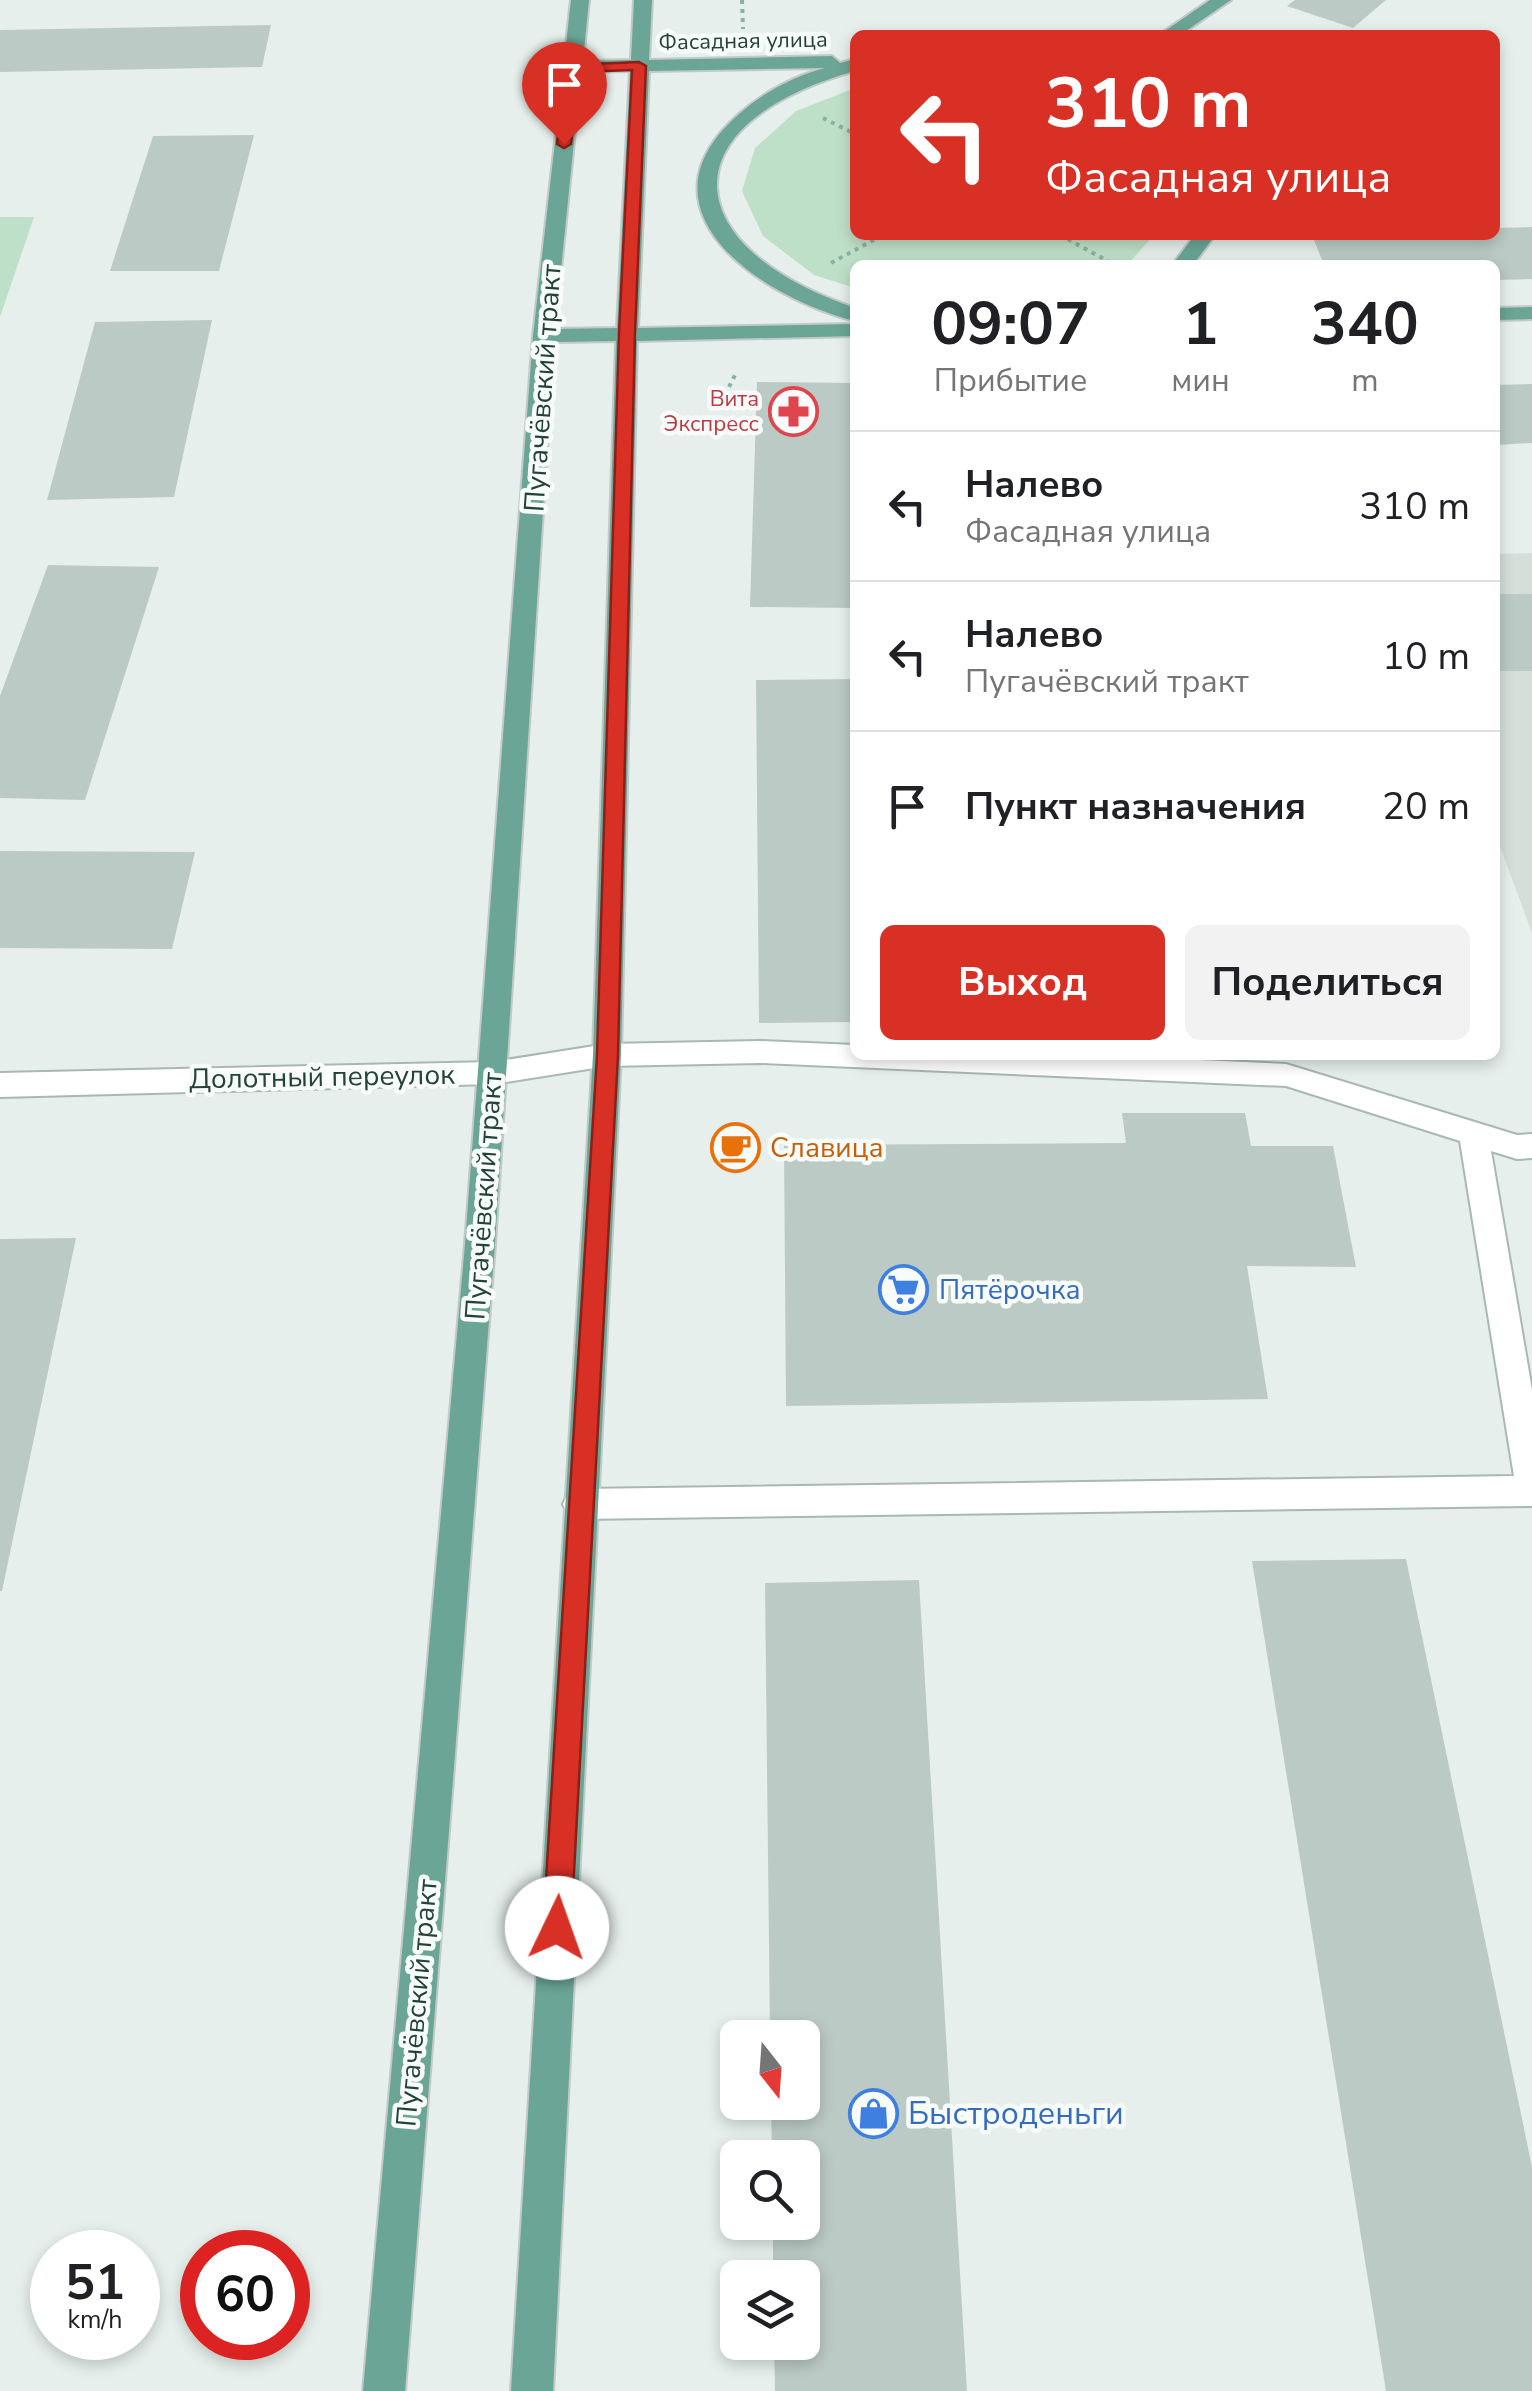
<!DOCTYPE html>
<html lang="ru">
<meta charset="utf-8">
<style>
:root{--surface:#fff;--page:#f2f2f2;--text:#202124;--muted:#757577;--line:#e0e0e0;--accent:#d93025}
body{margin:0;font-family:"Nunito Sans",sans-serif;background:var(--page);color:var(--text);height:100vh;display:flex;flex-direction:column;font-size:38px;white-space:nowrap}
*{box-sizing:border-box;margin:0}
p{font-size:32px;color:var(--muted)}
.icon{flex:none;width:55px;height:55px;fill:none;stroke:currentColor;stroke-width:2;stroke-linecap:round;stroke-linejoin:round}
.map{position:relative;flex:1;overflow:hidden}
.drawer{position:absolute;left:850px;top:260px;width:650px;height:800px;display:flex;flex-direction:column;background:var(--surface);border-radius:15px;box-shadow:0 5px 15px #0003}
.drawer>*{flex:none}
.hud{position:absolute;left:850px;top:30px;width:650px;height:210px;border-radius:15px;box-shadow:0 5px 15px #0003;background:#d93025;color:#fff;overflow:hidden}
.needle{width:65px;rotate:163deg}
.fabs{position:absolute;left:720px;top:2020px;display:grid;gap:20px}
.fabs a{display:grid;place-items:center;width:100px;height:100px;border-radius:15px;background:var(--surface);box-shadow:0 5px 15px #0003;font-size:50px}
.speed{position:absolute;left:30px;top:2230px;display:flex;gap:20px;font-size:50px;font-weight:700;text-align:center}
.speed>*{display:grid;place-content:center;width:130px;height:130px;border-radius:50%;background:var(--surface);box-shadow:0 5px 15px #0003;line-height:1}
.speed small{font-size:25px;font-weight:400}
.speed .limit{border:15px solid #d22;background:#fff;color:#111}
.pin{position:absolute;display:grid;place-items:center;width:85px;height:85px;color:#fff;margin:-102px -42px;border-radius:50% 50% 50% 0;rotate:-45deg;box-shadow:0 0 10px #0007}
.pin .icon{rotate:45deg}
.me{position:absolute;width:110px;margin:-55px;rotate:3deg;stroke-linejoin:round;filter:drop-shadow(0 0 8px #0008)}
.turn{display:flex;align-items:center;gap:35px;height:210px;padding:0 30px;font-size:45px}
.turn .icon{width:130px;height:130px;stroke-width:2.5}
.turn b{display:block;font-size:70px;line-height:85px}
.eta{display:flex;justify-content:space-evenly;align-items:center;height:170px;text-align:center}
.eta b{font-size:60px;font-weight:700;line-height:70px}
.button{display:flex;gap:20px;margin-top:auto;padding:20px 30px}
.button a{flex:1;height:115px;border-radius:15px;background:var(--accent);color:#fff;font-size:40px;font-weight:700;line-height:115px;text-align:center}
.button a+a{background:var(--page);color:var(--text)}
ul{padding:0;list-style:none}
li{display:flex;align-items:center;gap:30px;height:150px;padding:0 30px;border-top:2px solid var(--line)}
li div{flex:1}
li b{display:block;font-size:38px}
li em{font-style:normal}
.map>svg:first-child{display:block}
</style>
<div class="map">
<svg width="1532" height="2391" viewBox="0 0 1532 2391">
<rect width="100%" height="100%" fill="#e6efeb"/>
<path fill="#d4dfda" d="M1532 553V933L1495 833V554Z"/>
<path fill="#bfe0c8" d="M855 88V235H1154L1127 265H855V288L814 275 763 236 742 191 755 148 796 111Z
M0 217H34L0 317Z"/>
<path fill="#bbcac4" d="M1295 0H1386L1353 28 1287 6Z
M271 25 262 67 0 72V30Z
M254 135 219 271H110L153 136Z
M1532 227V279L1495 280V265H1324L1312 235H1495V228Z
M212 320 174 497 47 500 95 322Z
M757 382 855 383V608L750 607Z
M1532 384V443L1495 445V385Z
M48 565 159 567 85 800 0 798V696Z
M1495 594H1532V671H1495Z
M855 679V1022L759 1023 756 680Z
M0 851 195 852 172 949 0 948Z
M1122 1113H1245L1251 1146H1333L1356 1267 1247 1266 1268 1399 786 1406 784 1145 1126 1143Z
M76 1238 2 1591H0V1239Z
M1406 1559 1532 2167V2391H1386L1252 1561Z
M919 1580 967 2391H775L774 2342H802V2278H773V2222H802V2158H772L771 2102H802V2038H770L765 1583Z"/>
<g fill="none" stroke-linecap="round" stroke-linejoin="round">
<defs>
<path id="minor" d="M760 1041 855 1045V1055H1088L1286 1064 1517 1135 1532 1134V1158L1517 1159 1491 1151 1532 1390V1506L580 1519 568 1515 563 1504 568 1493 580 1489 1514 1476 1460 1141 1286 1086 760 1063 607 1066 493 1084 0 1097V1073L493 1062 607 1044Z"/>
<path id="major" d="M571 0H589L583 61 631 60 634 0H652L649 60 832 56 840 63 855 59V71C666 124 676 247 855 308V321C762 298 630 210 738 115 762 93 794 76 825 68L649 71 638 328 855 324V336L637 341 621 1055 553 2391H511L593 1055 616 341 554 342 495 1244 405 2391H363L465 1244 533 336ZM630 71 617 328 555 329 581 72Z
M1210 0H1231L1180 35H1159Z
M1195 235H1215L1193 265H1172Z
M1532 307V319L1495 320V308Z"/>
</defs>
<use href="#minor" stroke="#a8b8b2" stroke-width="4"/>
<use href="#major" stroke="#c2cac8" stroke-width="4"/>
<path stroke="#86b3a5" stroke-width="4" stroke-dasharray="4 5" stroke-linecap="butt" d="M742 0 743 29
M823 118 855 134
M1060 235 1115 265
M831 263 883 235
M725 395 737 371"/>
<use href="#minor" fill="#fff" fill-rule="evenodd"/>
<use href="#major" fill="#6aa596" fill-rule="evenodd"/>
</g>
<path fill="#d93025" stroke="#8d1f18" stroke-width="2.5" d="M639 62 646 66 635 333 618 1055 571 1928 567 1938 557 1942 547 1938 543 1928 597 1055 619 333 632 70 579 72 571 144 564 148 557 144 567 65Z"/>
<defs>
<symbol id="pharmacy-ring" viewBox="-11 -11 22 22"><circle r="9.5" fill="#f7fbf9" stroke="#e0444e" stroke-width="1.5"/><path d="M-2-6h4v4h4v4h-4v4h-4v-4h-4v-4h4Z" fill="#e0444e"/></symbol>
<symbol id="cafe-ring" viewBox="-11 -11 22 22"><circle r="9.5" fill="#f7fbf9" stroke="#e8710a" stroke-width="1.5"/><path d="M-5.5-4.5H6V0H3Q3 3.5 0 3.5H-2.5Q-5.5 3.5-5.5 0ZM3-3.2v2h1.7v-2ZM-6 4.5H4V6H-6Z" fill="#e8710a"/></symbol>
<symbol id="supermarket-ring" viewBox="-11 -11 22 22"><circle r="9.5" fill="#f7fbf9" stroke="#3f7fe0" stroke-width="1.5"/><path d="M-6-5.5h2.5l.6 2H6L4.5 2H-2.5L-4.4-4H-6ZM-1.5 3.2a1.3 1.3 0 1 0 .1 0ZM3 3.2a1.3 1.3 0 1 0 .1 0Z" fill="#3f7fe0"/></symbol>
<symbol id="shop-ring" viewBox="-11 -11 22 22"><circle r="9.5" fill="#f7fbf9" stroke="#3f7fe0" stroke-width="1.5"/><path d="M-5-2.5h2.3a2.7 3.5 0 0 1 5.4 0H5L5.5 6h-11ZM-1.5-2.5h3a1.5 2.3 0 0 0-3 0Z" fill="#3f7fe0"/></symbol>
</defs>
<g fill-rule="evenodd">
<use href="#pharmacy-ring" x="766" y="384" width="55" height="55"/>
<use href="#cafe-ring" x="708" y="1120" width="55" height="55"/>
<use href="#supermarket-ring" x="876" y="1262" width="55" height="55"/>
<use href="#shop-ring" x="846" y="2086" width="55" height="55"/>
</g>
<g text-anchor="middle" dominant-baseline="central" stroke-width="9" stroke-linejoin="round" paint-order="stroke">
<g font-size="22" fill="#24423a" stroke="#f7fbf9">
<text transform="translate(743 41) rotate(-1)">Фасадная улица</text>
</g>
<g font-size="22" fill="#be3a42" stroke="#f7fbf9" text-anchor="end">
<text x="759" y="399">Вита<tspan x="759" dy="25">Экспресс</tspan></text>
</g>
<g font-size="28" fill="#24423a" stroke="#f7fbf9">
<text transform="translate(543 388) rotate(-86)">Пугачёвский тракт</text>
<text transform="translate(322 1077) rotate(-1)">Долотный переулок</text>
<text transform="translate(484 1196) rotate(-86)">Пугачёвский тракт</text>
<text transform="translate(417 2003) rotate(-85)">Пугачёвский тракт</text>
</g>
<g font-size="28" fill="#c56008" stroke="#f7fbf9" text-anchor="start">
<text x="770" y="1148">Славица</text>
</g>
<g font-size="28" fill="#366cbe" stroke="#f7fbf9" text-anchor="start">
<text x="939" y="1290">Пятёрочка</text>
</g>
<g font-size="32" fill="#366cbe" stroke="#f7fbf9" text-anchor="start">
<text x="908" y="2113">Быстроденьги</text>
</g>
</g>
</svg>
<div class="fabs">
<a><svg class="needle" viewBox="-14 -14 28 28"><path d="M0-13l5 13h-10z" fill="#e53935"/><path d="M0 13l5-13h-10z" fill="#757577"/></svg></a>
<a><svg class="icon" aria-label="search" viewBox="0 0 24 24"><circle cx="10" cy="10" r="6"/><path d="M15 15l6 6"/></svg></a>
<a><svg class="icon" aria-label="layers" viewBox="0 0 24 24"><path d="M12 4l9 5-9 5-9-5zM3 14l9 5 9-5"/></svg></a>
</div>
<div class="speed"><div>51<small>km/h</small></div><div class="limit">60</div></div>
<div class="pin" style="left:564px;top:144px;background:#d93025"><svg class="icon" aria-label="arrive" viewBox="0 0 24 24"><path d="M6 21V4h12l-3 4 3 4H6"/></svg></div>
<svg class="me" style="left:557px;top:1928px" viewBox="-20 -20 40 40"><circle r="19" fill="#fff"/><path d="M0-13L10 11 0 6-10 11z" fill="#d93025"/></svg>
<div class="hud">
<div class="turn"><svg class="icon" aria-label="left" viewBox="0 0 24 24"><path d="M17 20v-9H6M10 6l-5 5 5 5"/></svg><div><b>310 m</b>Фасадная улица</div></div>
</div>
<section class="drawer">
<div class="eta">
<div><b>09:07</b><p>Прибытие</p></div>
<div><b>1</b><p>мин</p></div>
<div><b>340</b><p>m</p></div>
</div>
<ul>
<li><svg class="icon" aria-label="left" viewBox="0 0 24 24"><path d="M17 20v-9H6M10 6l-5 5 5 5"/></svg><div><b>Налево</b><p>Фасадная улица</p></div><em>310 m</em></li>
<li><svg class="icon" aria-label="left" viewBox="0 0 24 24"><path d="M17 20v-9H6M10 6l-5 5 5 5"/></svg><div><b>Налево</b><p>Пугачёвский тракт</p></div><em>10 m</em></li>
<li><svg class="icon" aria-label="arrive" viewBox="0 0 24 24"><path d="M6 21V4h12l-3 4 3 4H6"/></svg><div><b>Пункт назначения</b></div><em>20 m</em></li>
</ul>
<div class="button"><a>Выход</a><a>Поделиться</a></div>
</section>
</div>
